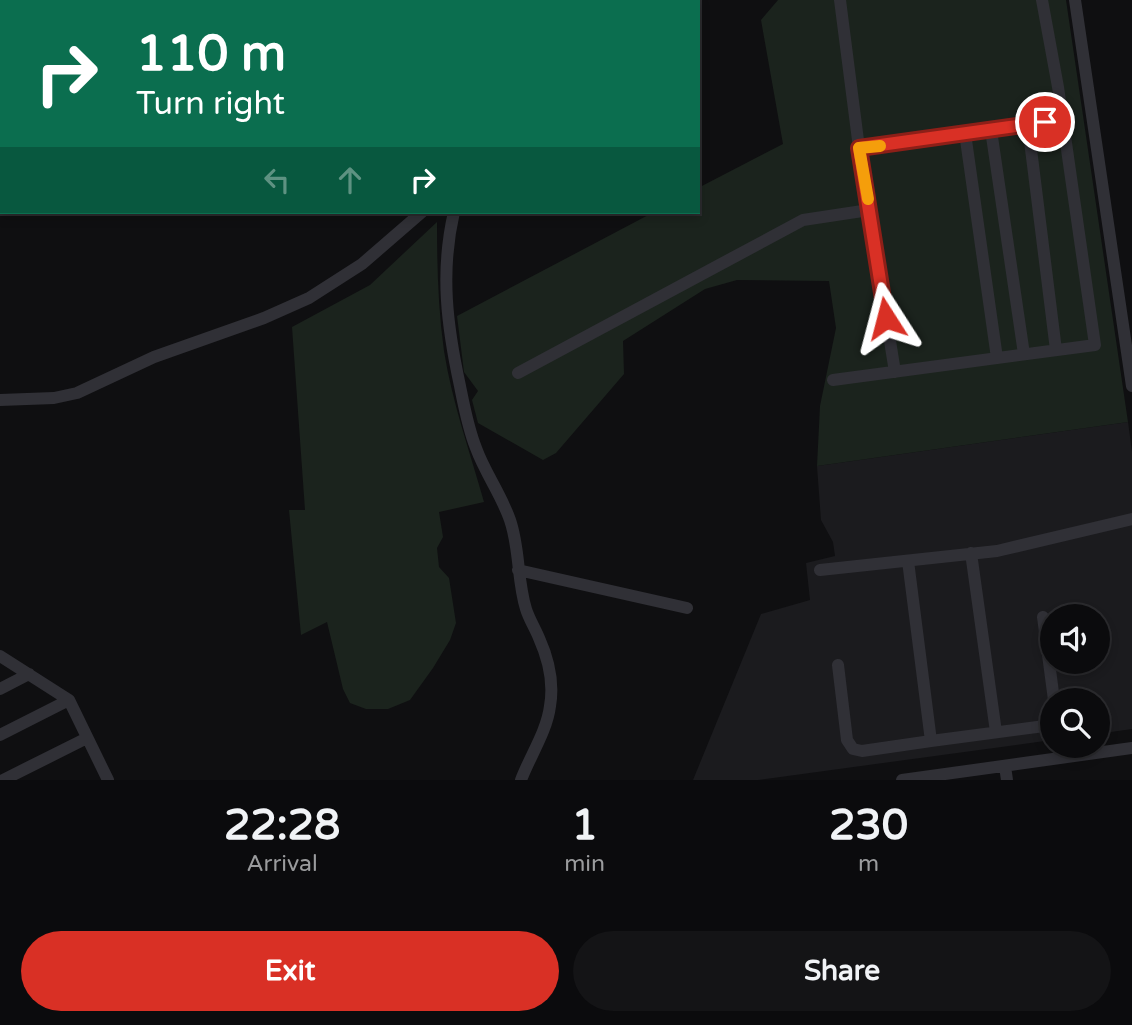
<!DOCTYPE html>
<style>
:root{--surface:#0b0b0d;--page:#141416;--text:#f1f3f6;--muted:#9a9b9d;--line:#2b2b2e;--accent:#d93025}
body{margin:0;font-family:"Varela Round",sans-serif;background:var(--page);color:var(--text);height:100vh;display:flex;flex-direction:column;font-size:26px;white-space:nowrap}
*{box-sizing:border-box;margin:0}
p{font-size:23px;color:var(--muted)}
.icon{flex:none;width:38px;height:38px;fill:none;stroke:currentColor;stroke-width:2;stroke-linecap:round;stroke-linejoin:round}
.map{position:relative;height:780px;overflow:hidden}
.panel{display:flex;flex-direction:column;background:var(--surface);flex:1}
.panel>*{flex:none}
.top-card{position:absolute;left:0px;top:0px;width:700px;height:214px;box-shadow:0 4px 10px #0003,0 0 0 2px var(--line);background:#0b6e4f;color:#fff;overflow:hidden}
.buttons{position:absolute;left:1040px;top:604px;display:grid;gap:14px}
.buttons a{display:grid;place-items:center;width:70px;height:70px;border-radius:50%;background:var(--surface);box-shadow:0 4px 10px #0003,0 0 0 2px var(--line);font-size:35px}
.pin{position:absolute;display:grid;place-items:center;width:60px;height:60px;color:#fff;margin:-30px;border:4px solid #fff;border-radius:50%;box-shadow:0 2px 7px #0007}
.me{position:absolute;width:77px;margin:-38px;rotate:351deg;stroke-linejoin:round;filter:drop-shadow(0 0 5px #0008)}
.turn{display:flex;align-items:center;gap:24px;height:147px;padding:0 21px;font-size:32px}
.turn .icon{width:91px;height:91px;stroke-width:2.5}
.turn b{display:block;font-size:49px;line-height:60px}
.lanes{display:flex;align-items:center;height:66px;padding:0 21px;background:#0003;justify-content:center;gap:35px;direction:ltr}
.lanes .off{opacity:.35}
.eta{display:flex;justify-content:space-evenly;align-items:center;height:119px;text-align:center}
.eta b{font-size:42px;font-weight:700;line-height:49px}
.primary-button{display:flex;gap:14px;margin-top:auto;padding:14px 21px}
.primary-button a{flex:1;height:80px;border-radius:42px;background:var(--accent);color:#fff;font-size:28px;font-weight:700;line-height:80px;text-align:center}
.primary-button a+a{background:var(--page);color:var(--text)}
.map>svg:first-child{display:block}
</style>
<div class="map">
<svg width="1132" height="780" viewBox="0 0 1132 780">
<rect width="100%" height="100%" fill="#0f0f11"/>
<path fill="#1b1b1e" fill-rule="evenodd" d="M1128 422 1132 452V729L1097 734V700H1052V740L758 780H693L761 614 810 600 806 563 835 556 833 542 821 520 817 466ZM1052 616H1097V662H1052Z"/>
<path fill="#1b231d" d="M778 0H1066L1128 422 817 466 820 406 836 328 829 281 737 280 705 289 623 341 624 374 556 453 543 460 478 423 472 400 478 391 464 372 457 316 654 212H698V188L783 144 761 20Z
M437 222C437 265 438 308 444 351 452 402 470 452 484 502L439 512 443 537 437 548 439 567 449 578 456 623 450 640 433 668 410 700 388 709H366L350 703 343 689 327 622 301 635 289 510H305L292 327 370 285Z"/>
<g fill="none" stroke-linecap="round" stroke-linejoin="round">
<path stroke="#303036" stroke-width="12" d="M840 0 859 148 895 372
M1075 0 1132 386
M576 2 577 0
M1028 125 1056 350
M991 130 1024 354
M965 133 997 358
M859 148 1061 120
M454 212C440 272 447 326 460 386 464 406 468 428 476 448 485 473 501 494 510 520 520 549 517 580 526 609 529 619 535 628 539 638 548 658 554 683 550 706 547 731 530 756 521 780
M518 373 803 220 869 210
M833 380 1095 345 1058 87 1042 0
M0 400 54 398 77 393 154 357 264 318 309 298 362 264 422 212
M971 553 996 732
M518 570 687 608
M820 570 997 551 1132 519
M1043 617 1054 700
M0 656 69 700 108 780
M838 665 847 740 853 749 862 751 931 741 908 561
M0 689 29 674
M0 735 69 700
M931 741 1052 725
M1005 766 1007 780
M3 780 87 738
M902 780 1132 748"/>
</g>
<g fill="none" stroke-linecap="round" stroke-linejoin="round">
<defs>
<path id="route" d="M886 318 859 148 1045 122"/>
</defs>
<use href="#route" stroke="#8d1f18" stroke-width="18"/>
<use href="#route" stroke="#d93025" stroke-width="12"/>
<path stroke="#f59e0b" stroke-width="12" d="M868 199 859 148 880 146"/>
</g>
</svg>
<div class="buttons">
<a><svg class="icon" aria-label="sound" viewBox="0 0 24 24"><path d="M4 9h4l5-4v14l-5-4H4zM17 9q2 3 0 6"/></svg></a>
<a><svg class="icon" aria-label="search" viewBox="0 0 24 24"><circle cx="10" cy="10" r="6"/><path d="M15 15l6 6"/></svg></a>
</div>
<div class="pin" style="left:1045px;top:122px;background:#d93025"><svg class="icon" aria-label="arrive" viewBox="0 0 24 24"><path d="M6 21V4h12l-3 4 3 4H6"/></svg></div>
<svg class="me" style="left:886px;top:318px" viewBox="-20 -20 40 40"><path d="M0-17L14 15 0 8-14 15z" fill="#d93025" stroke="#fff" stroke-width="4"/></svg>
<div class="top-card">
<div class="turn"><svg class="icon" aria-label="right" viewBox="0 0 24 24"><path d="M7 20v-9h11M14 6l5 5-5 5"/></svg><div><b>110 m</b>Turn right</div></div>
<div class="lanes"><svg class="icon off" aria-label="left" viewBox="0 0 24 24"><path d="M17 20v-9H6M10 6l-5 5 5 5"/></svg><svg class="icon off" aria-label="ahead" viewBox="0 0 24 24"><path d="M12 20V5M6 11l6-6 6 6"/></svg><svg class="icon" aria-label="right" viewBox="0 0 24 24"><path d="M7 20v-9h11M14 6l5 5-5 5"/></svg></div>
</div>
</div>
<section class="panel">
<div class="eta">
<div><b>22:28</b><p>Arrival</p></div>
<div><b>1</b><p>min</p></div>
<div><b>230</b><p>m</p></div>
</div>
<div class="primary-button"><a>Exit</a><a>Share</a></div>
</section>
